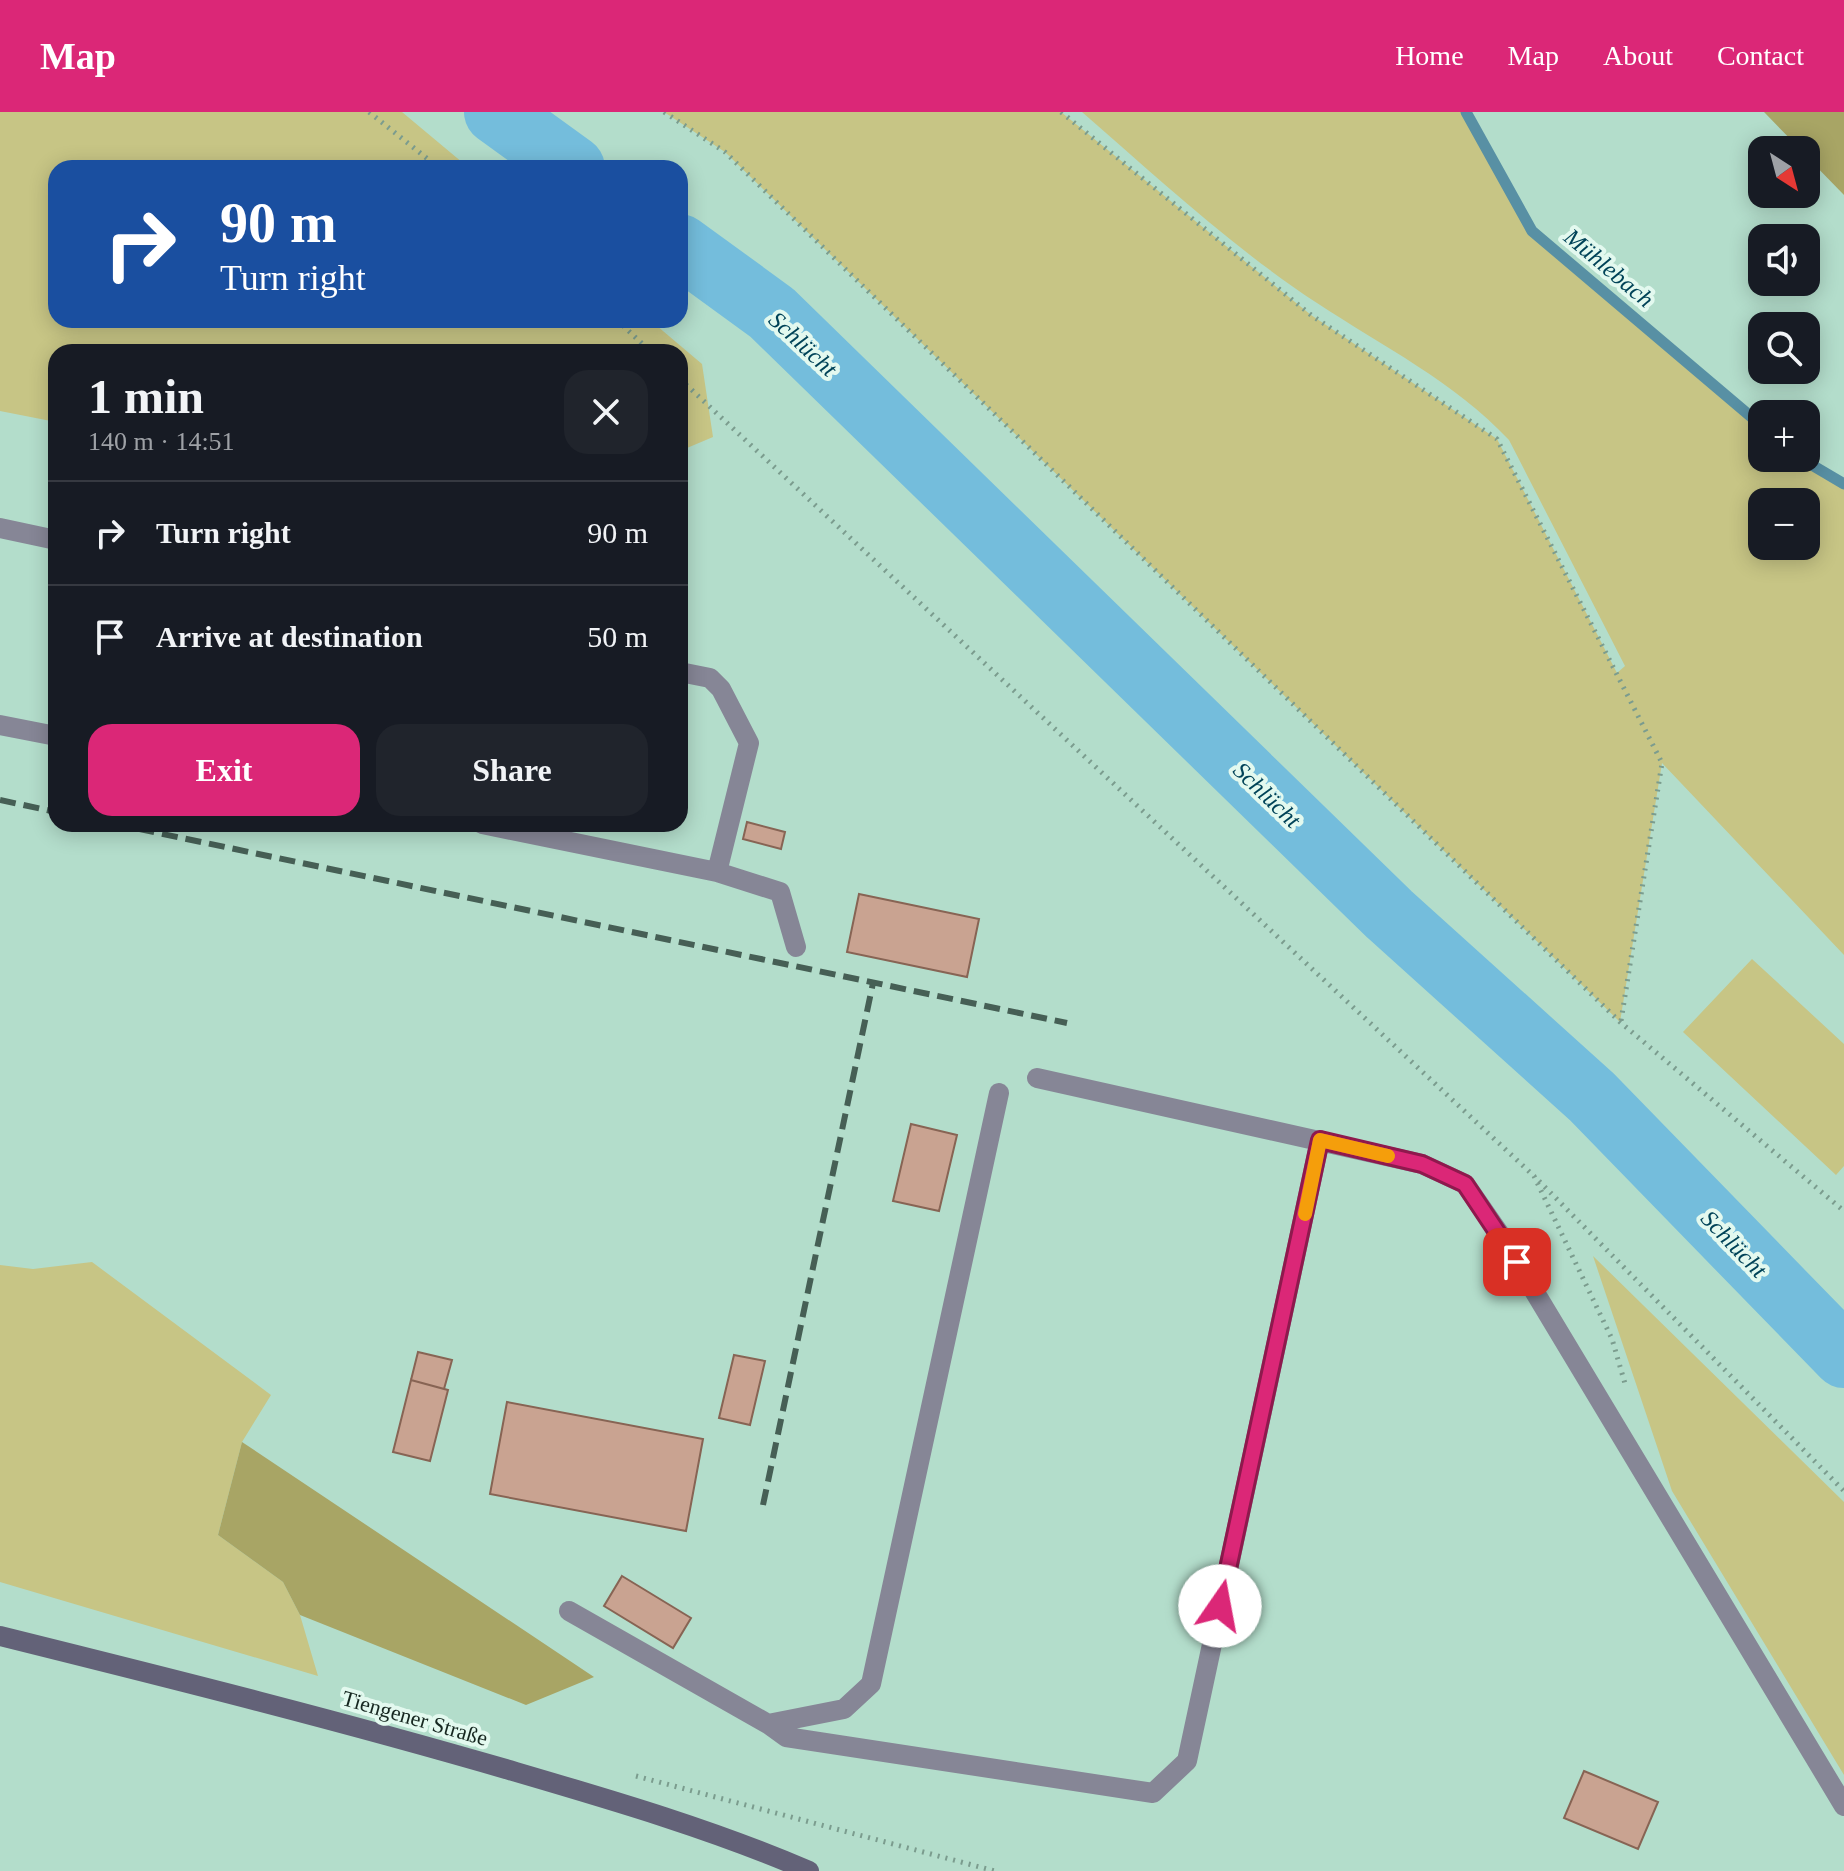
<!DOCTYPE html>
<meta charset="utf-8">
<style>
:root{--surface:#171b24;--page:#20242c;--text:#f1f3f6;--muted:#9ea1a6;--line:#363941;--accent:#db2777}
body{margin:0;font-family:Georgia,serif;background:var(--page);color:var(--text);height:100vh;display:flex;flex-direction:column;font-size:30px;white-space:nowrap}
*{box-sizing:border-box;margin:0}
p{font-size:26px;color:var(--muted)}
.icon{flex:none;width:44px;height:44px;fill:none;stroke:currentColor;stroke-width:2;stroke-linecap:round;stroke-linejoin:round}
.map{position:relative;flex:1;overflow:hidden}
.sheet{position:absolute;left:48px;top:232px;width:640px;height:488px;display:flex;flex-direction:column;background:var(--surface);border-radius:24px;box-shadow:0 4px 20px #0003}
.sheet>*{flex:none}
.banner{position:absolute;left:48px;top:48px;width:640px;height:168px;border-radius:24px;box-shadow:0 4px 20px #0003;background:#1a4fa0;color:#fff;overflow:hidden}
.needle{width:52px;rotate:144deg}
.controls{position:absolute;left:1748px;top:24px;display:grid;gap:16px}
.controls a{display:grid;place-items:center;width:72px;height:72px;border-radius:16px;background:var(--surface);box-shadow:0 4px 20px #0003;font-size:40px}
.pin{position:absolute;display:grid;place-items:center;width:68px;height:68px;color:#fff;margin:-34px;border-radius:16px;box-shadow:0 4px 12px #0006}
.me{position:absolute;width:88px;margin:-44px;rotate:12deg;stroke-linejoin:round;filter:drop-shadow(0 0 6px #0008)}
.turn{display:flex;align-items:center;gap:28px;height:168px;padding:0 40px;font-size:36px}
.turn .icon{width:104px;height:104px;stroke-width:2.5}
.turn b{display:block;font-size:56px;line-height:68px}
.round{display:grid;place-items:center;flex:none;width:84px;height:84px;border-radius:24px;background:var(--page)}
.headline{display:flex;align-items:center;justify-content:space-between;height:136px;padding:0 40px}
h1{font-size:48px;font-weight:700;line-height:60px}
.button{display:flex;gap:16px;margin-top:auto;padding:16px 40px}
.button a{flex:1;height:92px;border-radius:24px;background:var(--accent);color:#fff;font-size:32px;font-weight:700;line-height:92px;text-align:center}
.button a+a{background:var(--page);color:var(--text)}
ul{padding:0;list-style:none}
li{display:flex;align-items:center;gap:24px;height:104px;padding:0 40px;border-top:2px solid var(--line)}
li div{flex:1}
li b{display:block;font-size:30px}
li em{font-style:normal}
header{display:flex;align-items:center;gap:48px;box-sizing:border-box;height:112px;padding:0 40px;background:var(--accent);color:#fff}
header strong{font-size:38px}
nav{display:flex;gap:44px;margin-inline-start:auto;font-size:28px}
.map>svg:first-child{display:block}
</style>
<header>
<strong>Map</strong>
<nav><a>Home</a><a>Map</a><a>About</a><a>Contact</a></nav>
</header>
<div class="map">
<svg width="1844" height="1759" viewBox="0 0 1844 1759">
<rect width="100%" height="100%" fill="#b3ddcb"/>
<path fill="#c7c585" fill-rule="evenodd" d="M0 0H402L469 56H56V208H650L702 252 713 325 687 336 680 371V240H56V310L0 299Z
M664 0H1061L1311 203 1497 327 1617 561 1625 554 1509 328C1455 270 1382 234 1317 191 1233 136 1158 66 1082 0H1466L1532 119 1762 314V346H1800L1844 372V843L1662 651 1620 910 725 40ZM1806 390V434H1762V390Z
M1752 847 1844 932V1054L1836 1063 1683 920Z
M1593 1144 1844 1390V1663L1672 1379Z
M92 1150 271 1283 242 1330 218 1423 283 1470 300 1503 318 1564 0 1470V1153L33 1157Z"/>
<path fill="#a8a565" d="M1764 0H1844V83L1806 44V38H1801Z
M242 1330 594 1565 526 1593 300 1503 283 1470 218 1423Z"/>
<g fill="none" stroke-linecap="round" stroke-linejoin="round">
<path stroke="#5890a4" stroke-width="11" d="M1466 0 1532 119 1762 314
M1800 346 1844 372"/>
<path stroke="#74bddc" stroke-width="64" d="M496 0 573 56
M680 134 772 201 1389 802 1592 985 1844 1244"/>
</g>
<path fill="#c9a391" stroke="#876454" stroke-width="2" d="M747 710 785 720 781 737 743 727Z
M859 782 979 807 967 865 847 840Z
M911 1012 957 1023 939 1099 893 1089Z
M418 1240 452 1248 444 1277 411 1268Z
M734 1243 765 1249 750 1313 719 1306Z
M411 1268 448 1278 430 1349 393 1340Z
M507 1290 703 1327 686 1419 490 1382Z
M622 1464 691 1506 673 1536 604 1494Z
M1584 1659 1658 1690 1638 1737 1564 1706Z"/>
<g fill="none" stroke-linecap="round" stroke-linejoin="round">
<path stroke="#7b9c8e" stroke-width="5" stroke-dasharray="2 6" stroke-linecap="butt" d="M369 0 439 56
M664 0 725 40 1620 910 1844 1099
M1061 0 1311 203 1497 327 1662 651 1621 909
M617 208 651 240
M680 267 1534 1064 1612 1227 1626 1275
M1539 1069 1844 1379
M636 1664 995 1759"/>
<path stroke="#868696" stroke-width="20" d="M0 416 56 428
M680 560 710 566 721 577 749 631 717 760
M0 613 56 624
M482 712 717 760 780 780 796 835
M1037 966 1422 1052 1465 1072 1501 1124 1844 1694
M569 1499 768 1612 844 1597 871 1572 999 981
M768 1612 786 1625 1153 1681 1187 1649 1320 1028"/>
<path stroke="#636278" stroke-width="20" d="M0 1524C173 1567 345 1610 516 1660 615 1689 714 1718 809 1759"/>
<path stroke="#465f55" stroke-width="6" stroke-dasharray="16 8" stroke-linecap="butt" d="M0 688 56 700
M115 712 1067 911
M763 1393 873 871"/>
</g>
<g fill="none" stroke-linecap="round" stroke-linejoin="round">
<defs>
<path id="route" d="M1220 1494 1320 1028 1422 1052 1465 1072 1517 1150"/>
</defs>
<use href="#route" stroke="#8e194d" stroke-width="20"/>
<use href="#route" stroke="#db2777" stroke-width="14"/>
<path stroke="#f59e0b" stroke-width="14" d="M1305 1102 1320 1028 1388 1044"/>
</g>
<g text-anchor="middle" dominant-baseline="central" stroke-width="8" stroke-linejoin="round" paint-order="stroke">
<g font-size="22" fill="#162720" stroke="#e3f9ef">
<text transform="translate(415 1606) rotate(16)">Tiengener Straße</text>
</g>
<g font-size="24" font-style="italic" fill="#004358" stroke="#e3f9ef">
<text transform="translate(1609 156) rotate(40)">Mühlebach</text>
<text transform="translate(803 232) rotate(43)">Schlücht</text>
<text transform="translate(1267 683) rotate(44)">Schlücht</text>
<text transform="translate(1734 1132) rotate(46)">Schlücht</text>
</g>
</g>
</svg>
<div class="controls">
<a><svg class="needle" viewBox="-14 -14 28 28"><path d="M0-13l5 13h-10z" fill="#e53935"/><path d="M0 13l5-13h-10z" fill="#9ea1a6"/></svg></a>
<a><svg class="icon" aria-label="sound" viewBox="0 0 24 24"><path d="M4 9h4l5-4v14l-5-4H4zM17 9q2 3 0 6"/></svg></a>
<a><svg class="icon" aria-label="search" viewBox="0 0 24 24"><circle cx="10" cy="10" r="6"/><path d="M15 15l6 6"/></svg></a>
<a>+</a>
<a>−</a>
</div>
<div class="pin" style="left:1517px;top:1150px;background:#d93025"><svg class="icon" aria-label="arrive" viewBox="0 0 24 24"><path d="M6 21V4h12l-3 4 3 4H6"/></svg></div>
<svg class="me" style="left:1220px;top:1494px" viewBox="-20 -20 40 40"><circle r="19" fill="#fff"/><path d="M0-13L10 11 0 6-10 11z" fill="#db2777"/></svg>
<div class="banner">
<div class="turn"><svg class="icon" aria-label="right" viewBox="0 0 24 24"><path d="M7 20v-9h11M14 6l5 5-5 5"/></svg><div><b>90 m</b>Turn right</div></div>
</div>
<section class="sheet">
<div class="headline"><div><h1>1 min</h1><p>140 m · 14:51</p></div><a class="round"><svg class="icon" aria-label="close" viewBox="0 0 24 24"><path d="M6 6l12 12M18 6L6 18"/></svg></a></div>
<ul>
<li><svg class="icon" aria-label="right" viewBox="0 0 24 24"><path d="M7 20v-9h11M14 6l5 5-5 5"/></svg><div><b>Turn right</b></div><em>90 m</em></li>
<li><svg class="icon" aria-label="arrive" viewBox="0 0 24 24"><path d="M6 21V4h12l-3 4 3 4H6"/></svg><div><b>Arrive at destination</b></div><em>50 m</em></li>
</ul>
<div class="button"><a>Exit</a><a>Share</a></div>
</section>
</div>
